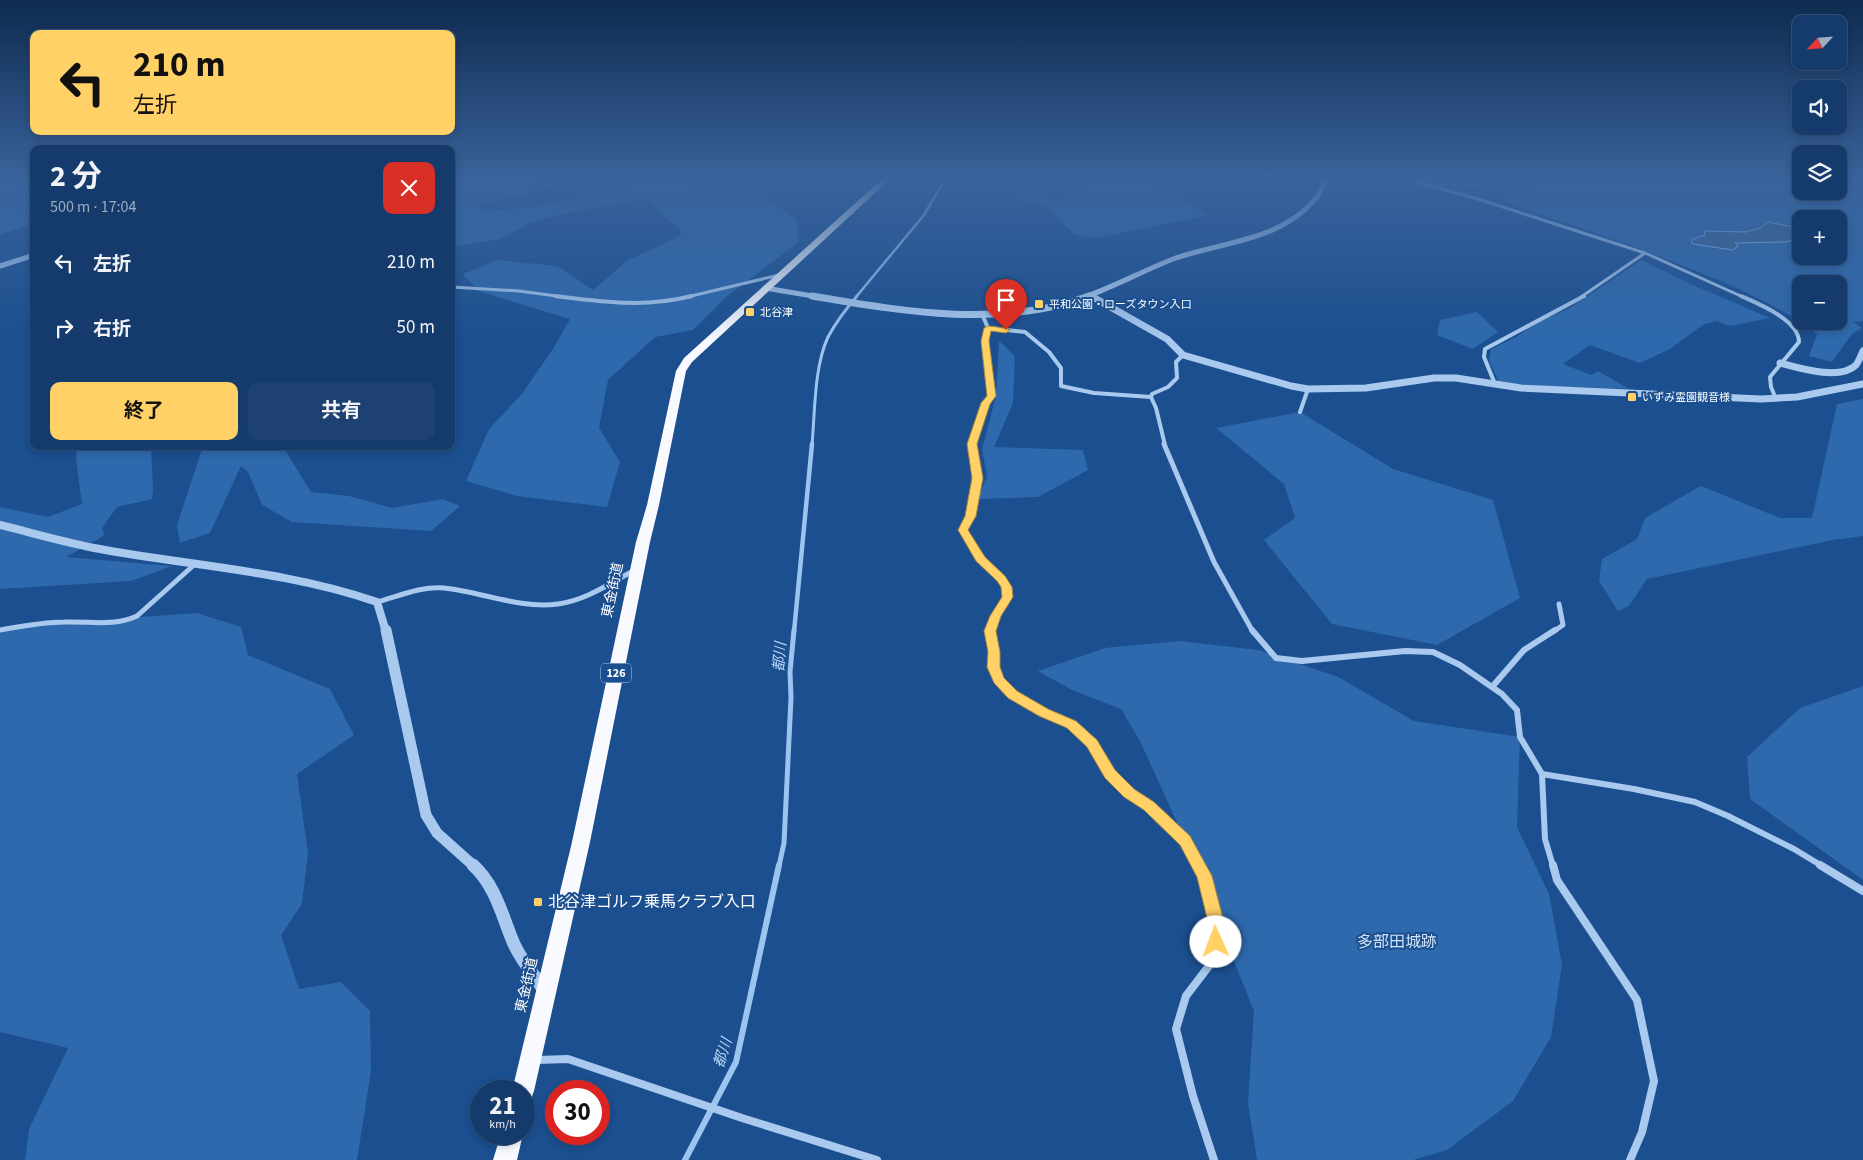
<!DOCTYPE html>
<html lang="ja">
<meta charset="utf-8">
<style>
:root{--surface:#143b6b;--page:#1d4271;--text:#f1f3f6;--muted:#9dadc1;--line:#33557e;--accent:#ffd166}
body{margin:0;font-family:"Source Sans 3","Noto Sans JP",sans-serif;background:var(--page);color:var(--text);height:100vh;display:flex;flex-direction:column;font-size:19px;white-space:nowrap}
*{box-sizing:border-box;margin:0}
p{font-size:16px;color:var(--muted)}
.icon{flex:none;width:28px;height:28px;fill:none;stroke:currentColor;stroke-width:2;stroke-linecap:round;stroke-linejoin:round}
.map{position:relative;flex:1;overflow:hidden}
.panel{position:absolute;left:30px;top:145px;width:425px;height:305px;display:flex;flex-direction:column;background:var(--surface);border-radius:10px;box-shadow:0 2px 8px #0003,0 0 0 1px var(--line)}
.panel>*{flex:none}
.guide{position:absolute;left:30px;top:30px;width:425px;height:105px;border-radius:10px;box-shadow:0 2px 8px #0003,0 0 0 1px var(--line);background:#ffd166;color:#111;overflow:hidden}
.needle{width:32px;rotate:244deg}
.buttons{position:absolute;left:1792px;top:15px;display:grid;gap:10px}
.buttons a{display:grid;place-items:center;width:55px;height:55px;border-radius:10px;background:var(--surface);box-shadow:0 2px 8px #0003,0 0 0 1px var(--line);font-size:25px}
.speed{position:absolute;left:470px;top:1080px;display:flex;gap:10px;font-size:25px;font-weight:700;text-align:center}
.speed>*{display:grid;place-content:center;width:65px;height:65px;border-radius:50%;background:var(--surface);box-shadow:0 2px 8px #0003,0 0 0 1px var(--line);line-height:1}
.speed small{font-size:12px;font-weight:400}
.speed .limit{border:8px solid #d22;background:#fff;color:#111}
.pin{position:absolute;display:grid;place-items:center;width:42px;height:42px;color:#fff;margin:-51px -21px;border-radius:50% 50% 50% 0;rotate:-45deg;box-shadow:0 0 5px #0007}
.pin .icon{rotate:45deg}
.me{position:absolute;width:55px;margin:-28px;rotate:358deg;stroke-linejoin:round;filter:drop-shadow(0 0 4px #0008)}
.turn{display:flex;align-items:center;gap:18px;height:105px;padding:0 20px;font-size:22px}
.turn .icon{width:65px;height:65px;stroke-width:2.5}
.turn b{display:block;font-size:35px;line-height:42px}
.round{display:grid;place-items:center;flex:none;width:52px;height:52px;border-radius:10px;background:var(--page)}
.headline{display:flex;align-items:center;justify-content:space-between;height:85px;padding:0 20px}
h1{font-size:30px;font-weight:700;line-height:38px}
.cta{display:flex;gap:10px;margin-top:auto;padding:10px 20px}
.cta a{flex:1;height:58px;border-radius:10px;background:var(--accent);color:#111;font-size:20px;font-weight:700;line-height:58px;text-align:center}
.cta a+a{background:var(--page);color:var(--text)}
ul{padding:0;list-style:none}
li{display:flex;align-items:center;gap:15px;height:65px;padding:0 20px}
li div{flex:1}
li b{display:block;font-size:19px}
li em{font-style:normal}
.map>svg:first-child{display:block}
</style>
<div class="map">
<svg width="1863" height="1160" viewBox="0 0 1863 1160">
<rect width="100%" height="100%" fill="#1b4f8f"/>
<path fill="#2e69ad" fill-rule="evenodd" d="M0 179H34V223L0 235Z
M451 179H557L562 184 477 206 486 211 524 208 591 196 640 181 667 179 683 180 696 190H755L797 220 798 243 726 297 693 330 655 337 608 380 599 428 620 462 607 507 517 496 466 481 489 429 521 395 553 349 570 319 478 291 463 274 497 260 557 266 593 290 628 260 674 239 682 233C671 220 657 212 648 198L557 215 530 223 500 239 451 247Z
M1094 179H1139L1151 182 1210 215 1095 238 1075 235 1046 207 1014 196C1027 191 1040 199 1053 200 1067 201 1085 189 1094 179Z
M1396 179H1526L1461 190 1415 186Z
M1550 179H1801V191H1839V179H1863V321L1853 322 1862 328 1852 334 1832 362 1809 356 1817 334C1778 305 1734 286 1689 268 1628 243 1565 223 1503 201ZM1801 219H1839V256H1801ZM1801 284H1839V321H1801Z
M1641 260 1693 285 1770 318 1730 326 1717 321 1704 324 1670 349 1640 363 1590 345 1563 364 1591 375 1598 371 1629 389 1539 386 1499 382 1489 361 1491 349 1516 337 1540 321 1570 308Z
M1477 312 1498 332 1473 349 1437 335 1440 320Z
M999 341 1015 356 1013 403 994 447 1083 450 1088 470 1038 497 978 499 987 476 982 449 996 396Z
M1863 399V536L1833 540 1647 579 1629 606 1618 611 1599 581 1602 559 1637 539 1645 518 1701 486 1780 518H1812L1837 404Z
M1300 412 1393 469 1493 500 1520 598 1437 645 1332 624 1264 540 1295 518 1284 484 1216 428Z
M77 446H151L153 490 152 499 117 507 102 528 105 535 66 557 172 566 131 581 0 589V507L48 517 82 504 76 458Z
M203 446H287L285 450 311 492 349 496 392 508 443 499 460 506 431 531 292 522 262 505 248 472 241 466 210 533 180 543 177 525Z
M197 613 241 627 248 655 330 689 354 735 297 774 308 853 302 904 281 935 299 989 341 982 370 1011 371 1071 357 1160H25L29 1129 68 1048 0 1032V627Z
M1180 641 1258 650 1338 677 1414 721 1520 737 1517 827 1549 894 1562 965 1551 1037 1513 1101 1447 1150 1413 1160H1257L1248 1103 1254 1011 1185 840 1140 741 1121 709 1072 690 1038 671 1105 648Z
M1863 686V880L1750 799 1747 757 1800 708Z"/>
<path fill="#3c6290" stroke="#9cc4f0" d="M1768 222 1793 227 1798 234V238L1786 242 1735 243 1738 246 1733 250 1693 244 1691 242 1693 239 1705 235 1704 232 1706 231 1746 232 1760 228Z"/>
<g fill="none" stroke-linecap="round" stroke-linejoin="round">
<path stroke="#9cc4f0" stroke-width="2.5" d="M856 297 924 215 945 179"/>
<path stroke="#9cc4f0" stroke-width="3" d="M812 445C815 412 814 367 828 337 836 322 846 309 857 296"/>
<path stroke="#9cc4f0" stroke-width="4.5" d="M794 632 812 444"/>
<path stroke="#9cc4f0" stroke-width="5" d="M779 866 784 843 791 698 790 672 794 630"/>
<path stroke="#9cc4f0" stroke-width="6" d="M685 1160 736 1062 779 865"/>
<path stroke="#a9c9ee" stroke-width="3" d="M451 180 514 181 538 179
M1421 183 1481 200 1645 253 1743 297
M451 287 519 291 564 297
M687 297 779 275
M1581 297 1645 253"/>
<path stroke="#a9c9ee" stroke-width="4" d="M555 296C604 302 644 308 692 296
M1741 296C1759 304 1799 320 1799 342L1770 377 1771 387 1776 399
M988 328 1025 332 1049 352 1061 368V386L1094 393 1151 397
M1495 384 1484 357 1485 349 1584 296
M1300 412 1308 389
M972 445 986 403 992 396 985 341 988 328 982 314
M1165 445 1156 408 1151 397 1152 394 1168 387 1177 378 1176 362 1183 355"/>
<path stroke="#a9c9ee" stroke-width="5" d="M972 444C976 475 979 502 963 530L980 559 1001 578 1007 587 1008 597 990 632
M1164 444 1214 562 1253 632
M377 602C399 596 421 586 444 588 482 592 519 609 558 604 587 600 610 583 635 570
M0 630C22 626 43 622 65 622 91 621 113 627 137 616L195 564
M1553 632 1563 625 1559 604"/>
<path stroke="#a9c9ee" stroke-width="6" d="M990 630 994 652 993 667 999 680 1012 695 1043 712 1072 724 1092 743 1110 774 1129 793 1149 806 1185 840 1200 866
M1252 630 1276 658 1302 661 1405 651 1433 652 1460 665 1502 694 1517 710 1520 737 1542 774 1545 839 1553 866
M1492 687 1524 650 1555 630
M1542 774 1634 789 1695 802 1728 816 1794 849 1822 866"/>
<path stroke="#a9c9ee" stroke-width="8" d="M1199 865 1205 875 1217 926 1215 958 1186 996 1176 1029 1193 1096 1214 1160
M1553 865 1557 880 1637 1000 1654 1081 1642 1132 1630 1160
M1820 865 1863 891
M536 1060 568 1059 742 1118 877 1160"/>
<path stroke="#a9c9ee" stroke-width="5" d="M0 266 34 255
M765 288 819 297
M1090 295 1094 297
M1085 297C1115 286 1143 271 1173 259 1221 242 1281 241 1315 199 1320 194 1323 186 1326 179"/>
<path stroke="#a9c9ee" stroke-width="7" d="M812 296C901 311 1001 329 1089 296
M1091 296 1167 339 1183 355 1291 386 1308 389 1366 388 1434 378H1456L1521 388 1761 399 1797 397 1863 384
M1780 363C1799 368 1840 381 1856 365 1859 361 1861 355 1863 351"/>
<path stroke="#a9c9ee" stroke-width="8" d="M0 525C33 533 67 543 100 549 192 566 288 571 377 602L386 632"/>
<path stroke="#a9c9ee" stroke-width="11" d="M386 630 426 815 437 833 474 866"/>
<path stroke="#a9c9ee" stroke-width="13" d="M473 865C496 886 502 916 514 944 521 960 534 975 544 990"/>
<path fill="#f8faff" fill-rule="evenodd" d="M882 179H890L692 362 686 371 659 505 650 542 590 842 534 1091 531 1099 524 1102V1091H512L572 842 636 542 647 505 676 371 684 358Z
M501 1134H523L517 1160H493Z"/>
</g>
<linearGradient id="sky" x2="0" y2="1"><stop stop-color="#0f2b4f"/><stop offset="0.52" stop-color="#39639b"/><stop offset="1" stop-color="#39639b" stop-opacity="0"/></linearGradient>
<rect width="1863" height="341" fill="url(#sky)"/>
<path fill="#ffd166" stroke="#a68842" d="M988 326 1006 328 1010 330 1006 333 991 331 989 341 996 396 990 404 977 444 983 478 976 516 968 530 985 557 1005 576 1012 587 1013 597 1001 616 996 631 1000 652V667L1004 678 1017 691 1048 709 1076 721 1097 740 1115 770 1134 789 1154 802 1190 836 1212 876 1225 926 1221 947 1216 950 1210 947 1208 942 1209 926 1197 877 1180 845 1144 810 1124 797 1105 778 1087 747 1067 728 1039 716 1008 698 994 683 987 667 988 652 984 631 990 616 1002 597 1001 587 997 581 976 561 958 530 965 516 972 478 967 444 981 403 987 396 981 341 984 328Z"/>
<g fill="#ffd166" stroke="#1b4f8f" stroke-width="2">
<rect x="1034" y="299" width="10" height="10" rx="2.5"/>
<rect x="745" y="307" width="10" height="10" rx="2.5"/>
<rect x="1627" y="392" width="10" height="10" rx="2.5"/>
<rect x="533" y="897" width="10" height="10" rx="2.5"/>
</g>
<g text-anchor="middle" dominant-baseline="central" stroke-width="4" stroke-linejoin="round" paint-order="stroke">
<g font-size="11" fill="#fff" stroke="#1b4f8f" text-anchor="start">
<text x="1049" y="304">平和公園・ローズタウン入口</text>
<text x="760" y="312">北谷津</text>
<text x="1642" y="397">いずみ霊園観音様</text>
</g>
<rect fill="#1b4f8f" stroke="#bbcadd" stroke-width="1" x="601" y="663.5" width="30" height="19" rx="4"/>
<g font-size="12" font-weight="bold" fill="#fff">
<text x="616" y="673">126</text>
</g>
<g font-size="14" fill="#fff" stroke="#1b4f8f">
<text transform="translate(613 590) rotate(-78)">東金街道</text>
<text transform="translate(527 985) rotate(-77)">東金街道</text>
</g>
<g font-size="15" font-style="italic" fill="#b5d3f5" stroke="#1b4f8f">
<text transform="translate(780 657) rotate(-85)">都川</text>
<text transform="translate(723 1053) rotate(-72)">都川</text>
</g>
<g font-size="16" fill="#fff" stroke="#1b4f8f" text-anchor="start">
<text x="548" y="902">北谷津ゴルフ乗馬クラブ入口</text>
</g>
<g font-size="16" fill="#cfe3fa" stroke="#1b4f8f">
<text x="1397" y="942">多部田城跡</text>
</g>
</g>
</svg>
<div class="buttons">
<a><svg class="needle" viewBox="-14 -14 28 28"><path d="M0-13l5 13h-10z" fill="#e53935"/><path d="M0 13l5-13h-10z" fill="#9dadc1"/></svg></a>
<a><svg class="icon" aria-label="sound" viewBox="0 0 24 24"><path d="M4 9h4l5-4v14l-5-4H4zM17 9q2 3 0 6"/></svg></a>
<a><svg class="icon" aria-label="layers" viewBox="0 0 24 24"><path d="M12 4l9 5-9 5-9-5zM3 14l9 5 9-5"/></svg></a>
<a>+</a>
<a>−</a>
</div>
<div class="speed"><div>21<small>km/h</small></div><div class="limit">30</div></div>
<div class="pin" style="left:1006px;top:330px;background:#d93025"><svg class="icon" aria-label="arrive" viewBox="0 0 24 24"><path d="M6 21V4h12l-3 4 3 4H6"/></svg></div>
<svg class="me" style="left:1216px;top:942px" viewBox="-20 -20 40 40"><circle r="19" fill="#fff"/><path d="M0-13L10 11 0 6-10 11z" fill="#ffd166"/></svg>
<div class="guide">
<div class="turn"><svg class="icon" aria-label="left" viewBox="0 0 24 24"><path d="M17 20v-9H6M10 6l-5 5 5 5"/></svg><div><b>210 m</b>左折</div></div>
</div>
<section class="panel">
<div class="headline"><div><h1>2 分</h1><p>500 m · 17:04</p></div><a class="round" style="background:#d93025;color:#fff"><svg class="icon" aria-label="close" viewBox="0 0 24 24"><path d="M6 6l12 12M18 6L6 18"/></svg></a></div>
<ul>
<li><svg class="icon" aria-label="left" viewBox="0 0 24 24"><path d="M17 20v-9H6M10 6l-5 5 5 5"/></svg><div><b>左折</b></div><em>210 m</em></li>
<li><svg class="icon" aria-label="right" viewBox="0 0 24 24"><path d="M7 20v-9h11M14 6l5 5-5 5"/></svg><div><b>右折</b></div><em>50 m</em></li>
</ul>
<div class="cta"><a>終了</a><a>共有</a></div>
</section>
</div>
